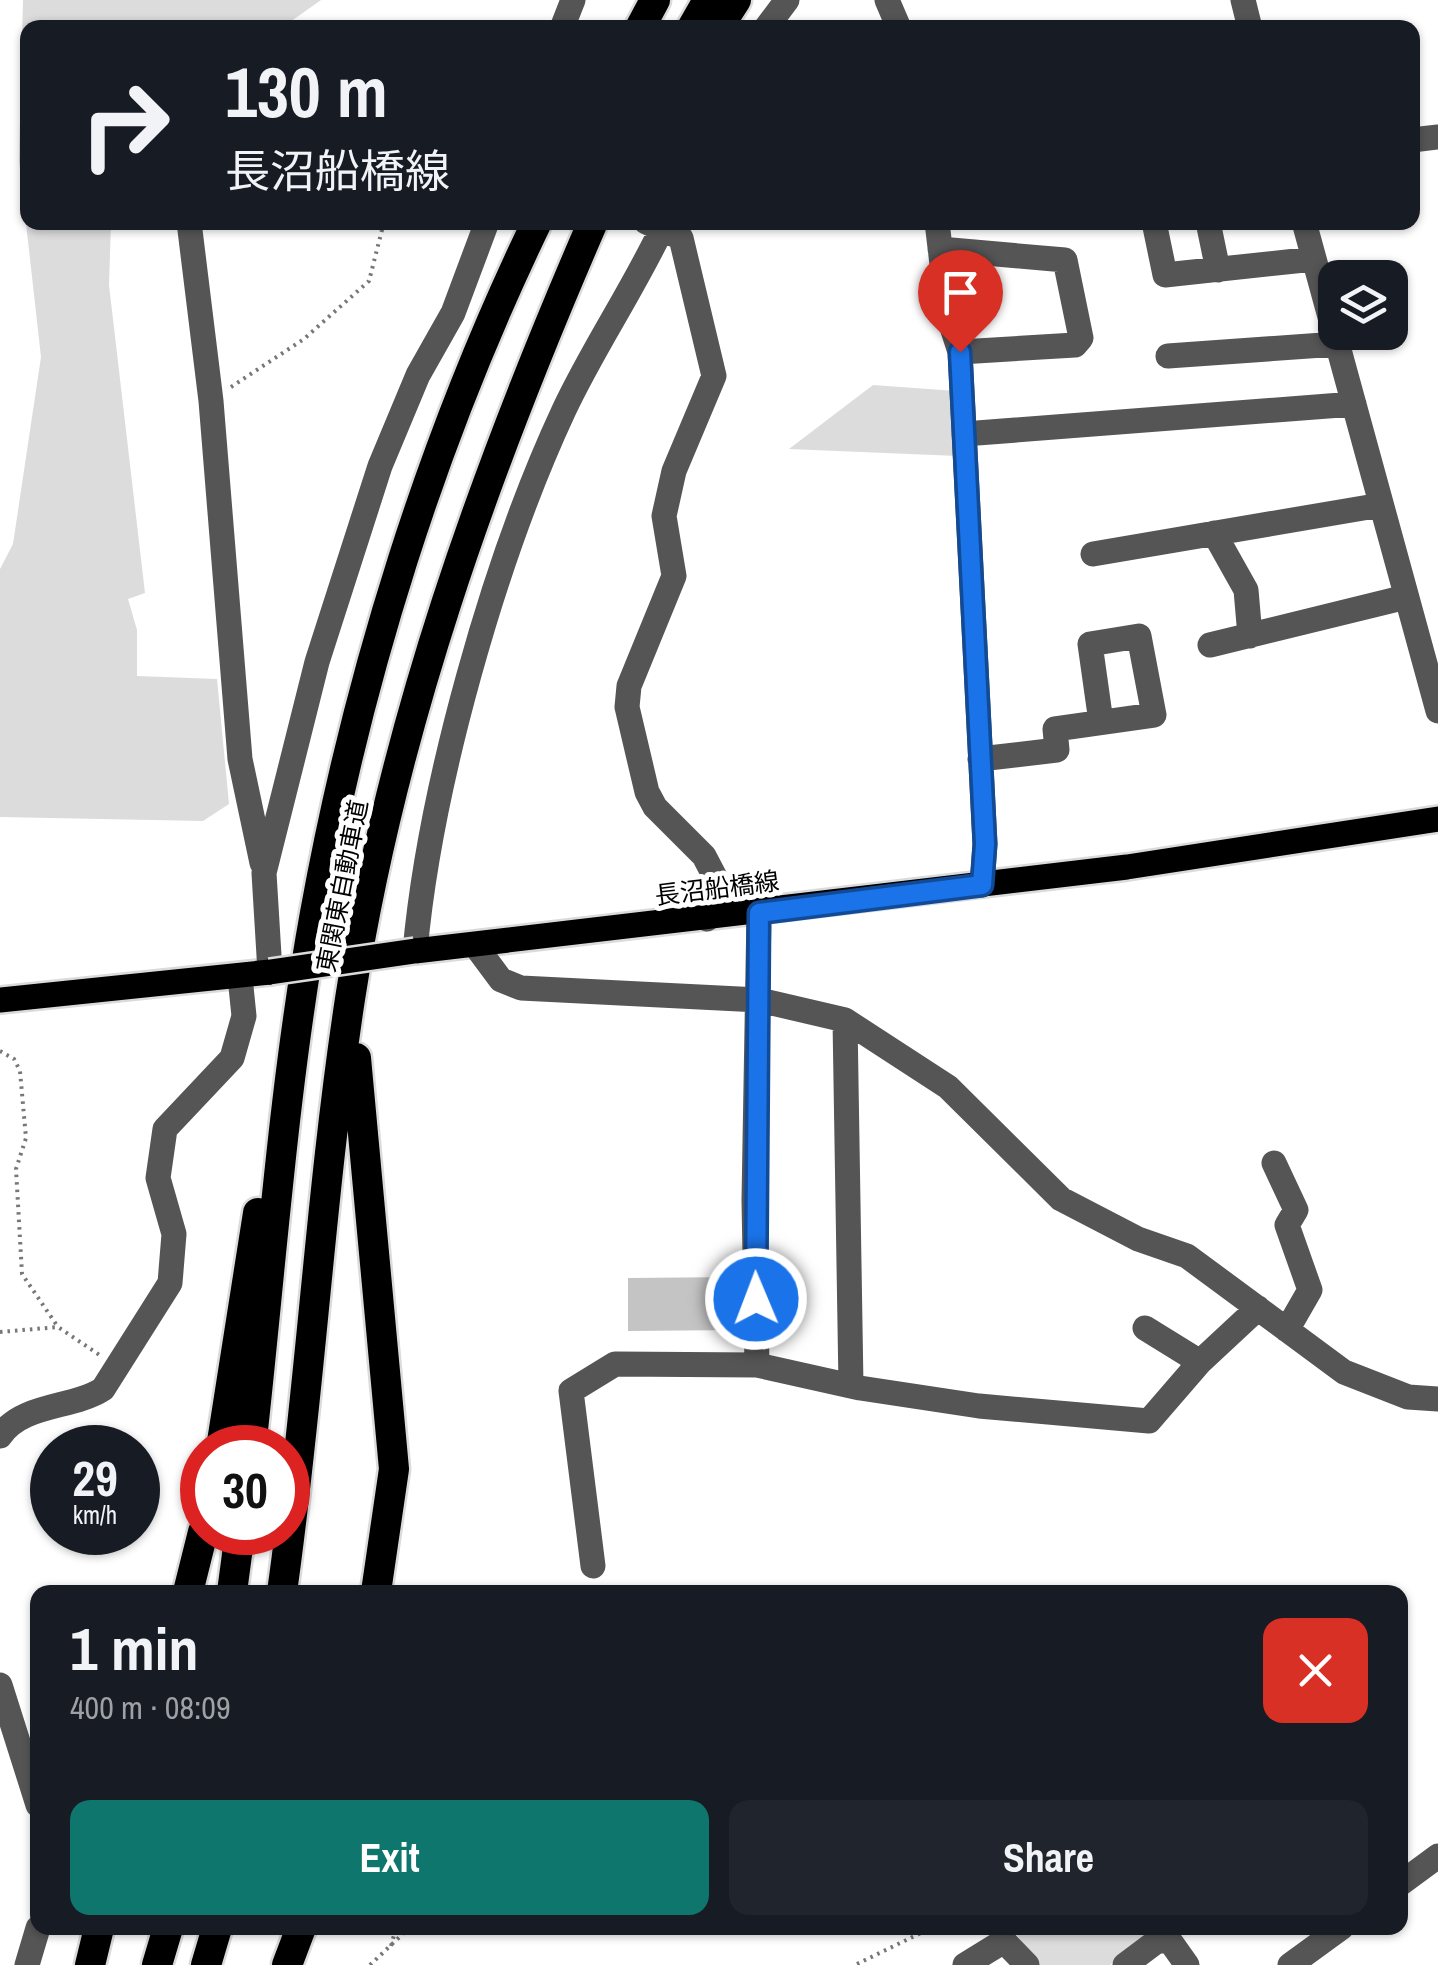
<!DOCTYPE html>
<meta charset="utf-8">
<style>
:root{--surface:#171b24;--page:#20242c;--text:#f1f3f6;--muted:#9ea1a6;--accent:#0f766e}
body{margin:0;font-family:"Archivo Narrow","Noto Sans JP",sans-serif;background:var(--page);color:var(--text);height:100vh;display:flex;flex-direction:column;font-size:38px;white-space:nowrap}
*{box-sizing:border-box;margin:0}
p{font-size:32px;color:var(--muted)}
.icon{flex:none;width:55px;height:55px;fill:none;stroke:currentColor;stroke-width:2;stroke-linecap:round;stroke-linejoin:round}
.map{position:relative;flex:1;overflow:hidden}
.panel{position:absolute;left:30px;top:1585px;width:1378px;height:350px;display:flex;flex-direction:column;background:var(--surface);border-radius:20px;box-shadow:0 2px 8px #0004}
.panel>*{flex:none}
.top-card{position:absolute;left:20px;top:20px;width:1400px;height:210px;border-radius:20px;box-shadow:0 2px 8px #0004;background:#171b24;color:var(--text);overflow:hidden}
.controls{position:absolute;left:1318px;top:260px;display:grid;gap:20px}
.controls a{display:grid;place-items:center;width:90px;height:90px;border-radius:20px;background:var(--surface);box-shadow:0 2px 8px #0004;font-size:50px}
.speed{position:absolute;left:30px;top:1425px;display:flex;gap:20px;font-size:50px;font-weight:700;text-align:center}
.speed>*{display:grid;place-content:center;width:130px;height:130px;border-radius:50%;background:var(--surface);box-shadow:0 2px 8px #0004;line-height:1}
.speed small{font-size:25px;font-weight:400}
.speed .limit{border:15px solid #d22;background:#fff;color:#111}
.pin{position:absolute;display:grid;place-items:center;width:85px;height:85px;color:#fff;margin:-102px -42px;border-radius:50% 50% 50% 0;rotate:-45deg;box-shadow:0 0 10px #0007}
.pin .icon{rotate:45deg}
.me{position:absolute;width:110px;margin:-55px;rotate:359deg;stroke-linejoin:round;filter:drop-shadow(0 0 8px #0008)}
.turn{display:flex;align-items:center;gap:35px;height:210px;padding:0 40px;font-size:45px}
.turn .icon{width:130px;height:130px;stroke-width:2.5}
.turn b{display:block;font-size:70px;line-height:85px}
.round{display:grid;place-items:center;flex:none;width:105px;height:105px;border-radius:20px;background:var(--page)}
.overview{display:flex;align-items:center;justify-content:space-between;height:170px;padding:0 40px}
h1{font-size:60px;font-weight:700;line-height:75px}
.button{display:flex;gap:20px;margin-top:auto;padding:20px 40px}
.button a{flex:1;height:115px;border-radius:20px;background:var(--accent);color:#fff;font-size:40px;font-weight:700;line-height:115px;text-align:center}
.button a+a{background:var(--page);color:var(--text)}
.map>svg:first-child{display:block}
</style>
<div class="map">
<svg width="1438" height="1965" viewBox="0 0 1438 1965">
<rect width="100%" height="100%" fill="#fff"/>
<path fill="#dcdcdc" d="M23 0H321L283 27 28 28V222L111 223 109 285 145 593 128 599 137 630V676L217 679 229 804 203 821 0 817V569L13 544 41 357 19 161Z
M873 385 956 391 958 456 789 449Z
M1022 1928H1161L1110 1965H1038L1015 1932Z"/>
<path fill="#c4c4c4" d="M739 1277 740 1330 628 1331V1278Z"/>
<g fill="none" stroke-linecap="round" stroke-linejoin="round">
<defs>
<path id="major" d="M415 951 1127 867 1438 819
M0 1000 270 972"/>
<path id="highway" d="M640 28 655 0
M692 28 708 0
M718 28 736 0
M356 1058 394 1469 376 1592
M221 1448 258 1213
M251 1448C271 1270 283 1089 315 913 358 676 432 439 537 222
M188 1592 203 1532
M232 1592 240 1532
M282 1592C310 1395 320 1196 350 999 392 728 484 473 593 222
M90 1965 99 1928
M157 1965 168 1928
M206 1965 217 1928
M287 1965 301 1928"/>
</defs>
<use href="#major" stroke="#dbdbdb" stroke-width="30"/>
<use href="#highway" stroke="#dbdbdb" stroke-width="35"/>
<path stroke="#777" stroke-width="4" stroke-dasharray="2.5 5" stroke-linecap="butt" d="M231 387 304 339 369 281 384 222
M0 1051 14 1059 20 1071 26 1138 16 1169 22 1274 58 1327
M0 1332 58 1327 101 1356
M391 1946 396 1928
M857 1964 931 1928
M370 1965 409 1928"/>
<path stroke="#555" stroke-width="25" d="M887 0 899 28
M1243 0 1250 28
M562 28 573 0
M766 28 787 0
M1412 140 1438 137
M189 222 211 401 240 759 262 863
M646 222 681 238 714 376 674 471 664 516 674 576 629 686 627 707 647 792 655 807 704 856 715 877 707 919
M937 222 948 315 960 352 985 844 982 885
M1154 222 1165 275 1314 259
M1208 222 1218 270
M1304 222 1438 711
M940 249 1065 260 1081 338 1075 345 960 352
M1168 356 1337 344
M964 434 1354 404
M1214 533 1246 590 1250 636
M1093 554 1381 505
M1210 645 1406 597
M980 759 1057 750 1055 729 1154 715 1139 636 1090 644 1101 722
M475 945 501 980 521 988 759 1000 845 1020 948 1087 1061 1199 1138 1239 1187 1256 1344 1372 1408 1397 1438 1399
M415 951C430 787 494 560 564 410 594 346 635 287 665 222
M270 972 264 873 317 662 380 466 418 375 453 313 487 222
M845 1020 851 1386
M1274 1163 1296 1210 1287 1225 1310 1290 1287 1330
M1145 1328 1200 1362
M757 1365 754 1200 759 913
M0 1436C23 1403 72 1409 103 1389L170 1283 174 1234 158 1178 165 1129 232 1058 244 1016 240 977
M593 1566 571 1391 615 1364 757 1365 860 1388 979 1406 1149 1421 1200 1362 1258 1308
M0 1685 38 1805
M1400 1884 1438 1856
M27 1965 38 1928
M965 1965 1004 1941 1027 1965
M1125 1965 1157 1941H1170L1187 1965
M1290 1965 1341 1928"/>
<use href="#major" stroke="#000" stroke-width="25"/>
<use href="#highway" stroke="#000" stroke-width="30"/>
<defs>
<path id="major-bridge" d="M270 972 415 951"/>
</defs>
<use href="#major-bridge" stroke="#dbdbdb" stroke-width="30" stroke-linecap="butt"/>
<use href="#major-bridge" stroke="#000" stroke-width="25"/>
</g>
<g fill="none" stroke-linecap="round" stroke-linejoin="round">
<defs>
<path id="route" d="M756 1299 759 913 982 885 985 844 960 352"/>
</defs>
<use href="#route" stroke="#114b97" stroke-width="25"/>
<use href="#route" stroke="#1a73e8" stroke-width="18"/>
</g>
<g text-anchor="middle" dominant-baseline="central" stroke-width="10" stroke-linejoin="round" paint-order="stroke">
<g font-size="25" fill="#000" stroke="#fff">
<text transform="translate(342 886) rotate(-79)">東関東自動車道</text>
<text transform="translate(717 888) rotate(-7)">長沼船橋線</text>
</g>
</g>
</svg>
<div class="controls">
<a><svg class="icon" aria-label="layers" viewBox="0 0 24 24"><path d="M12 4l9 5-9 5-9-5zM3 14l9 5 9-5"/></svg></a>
</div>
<div class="speed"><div>29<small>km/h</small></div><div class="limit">30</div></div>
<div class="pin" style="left:960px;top:352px;background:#d93025"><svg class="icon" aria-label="arrive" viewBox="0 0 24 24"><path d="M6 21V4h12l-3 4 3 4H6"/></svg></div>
<svg class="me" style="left:756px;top:1299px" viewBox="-20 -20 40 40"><circle r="17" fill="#1a73e8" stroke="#fff" stroke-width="3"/><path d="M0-11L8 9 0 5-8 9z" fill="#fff"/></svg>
<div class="top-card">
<div class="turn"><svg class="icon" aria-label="right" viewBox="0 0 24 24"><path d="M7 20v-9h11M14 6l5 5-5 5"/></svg><div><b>130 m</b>長沼船橋線</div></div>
</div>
<section class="panel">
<div class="overview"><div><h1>1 min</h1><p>400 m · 08:09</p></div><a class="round" style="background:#d93025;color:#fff"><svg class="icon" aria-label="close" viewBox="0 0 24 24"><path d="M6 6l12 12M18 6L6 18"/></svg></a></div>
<div class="button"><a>Exit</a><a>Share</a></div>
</section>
</div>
